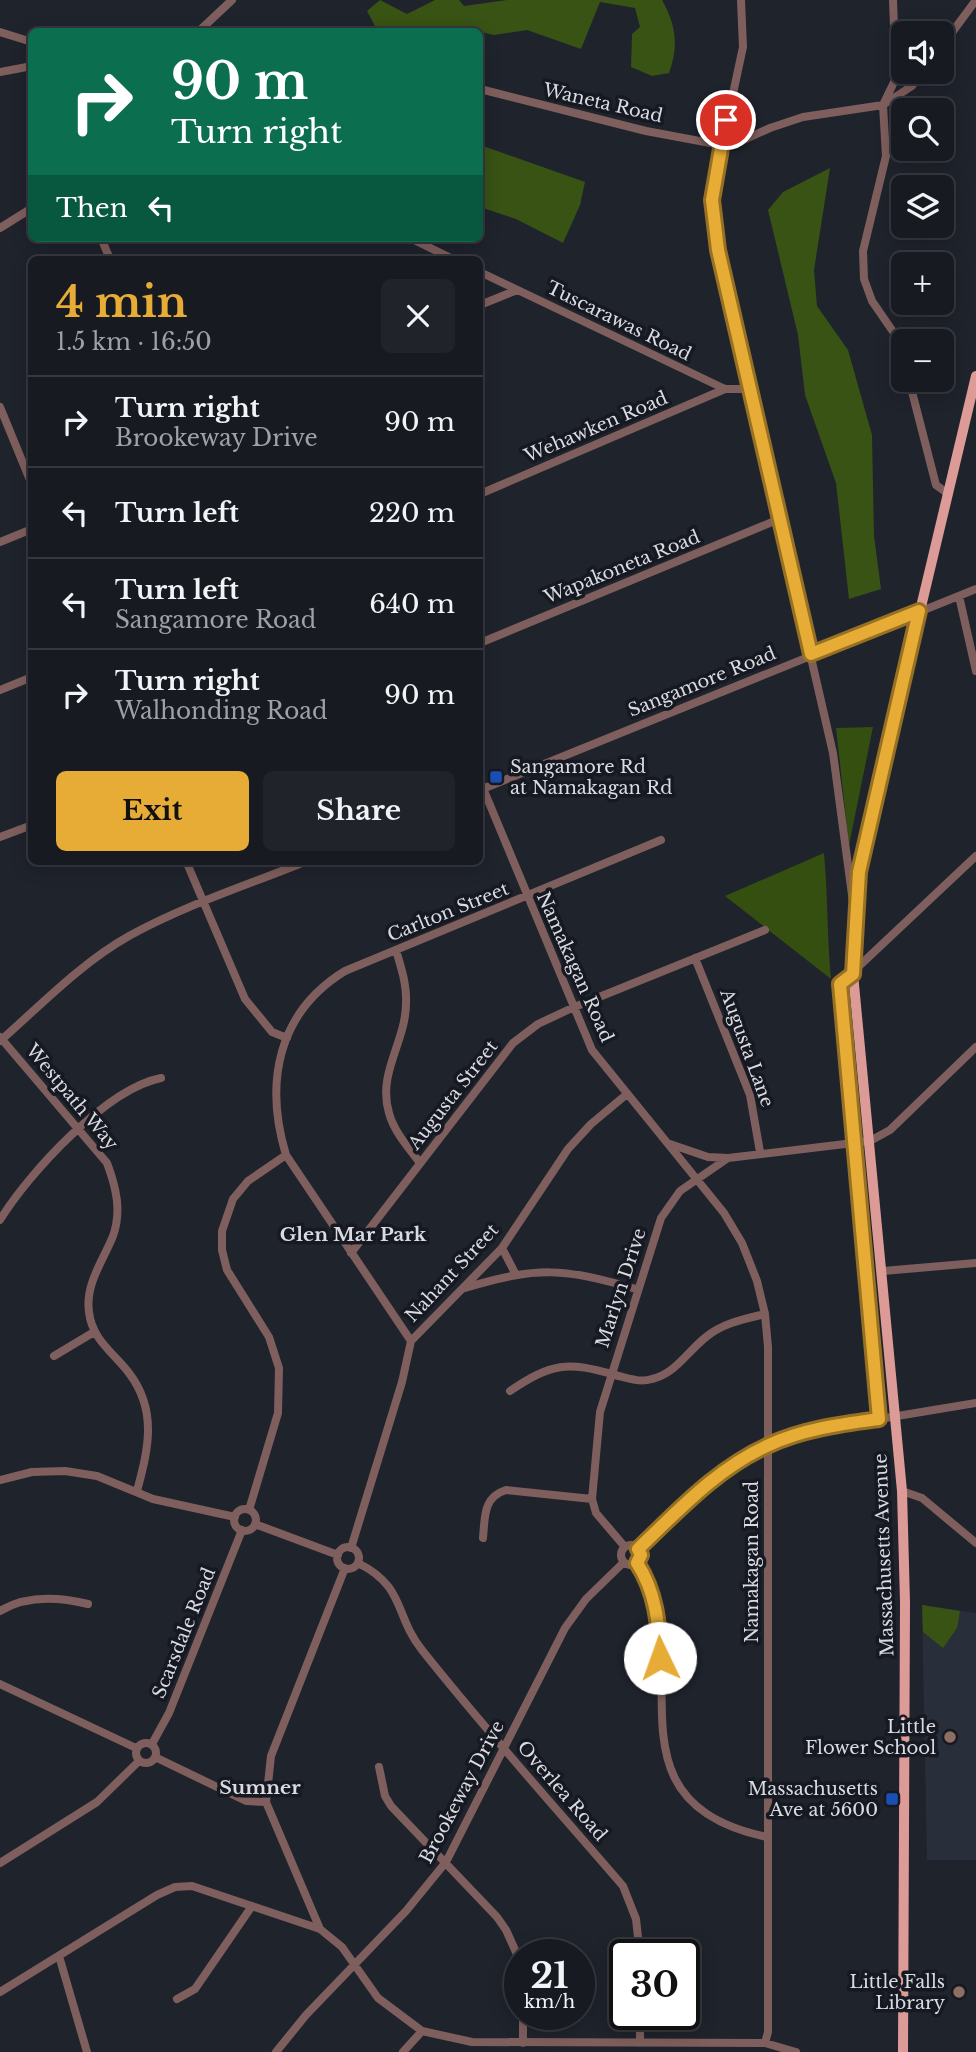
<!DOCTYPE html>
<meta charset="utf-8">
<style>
:root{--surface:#171a21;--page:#20232a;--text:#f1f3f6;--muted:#9ea1a5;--line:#36383f;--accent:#e6ac36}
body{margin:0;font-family:"Libre Baskerville",serif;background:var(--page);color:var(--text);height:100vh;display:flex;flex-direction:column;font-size:26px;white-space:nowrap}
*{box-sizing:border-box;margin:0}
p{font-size:23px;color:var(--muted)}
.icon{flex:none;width:38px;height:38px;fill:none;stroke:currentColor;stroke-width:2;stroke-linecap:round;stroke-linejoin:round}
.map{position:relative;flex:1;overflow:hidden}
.details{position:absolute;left:28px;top:256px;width:455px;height:609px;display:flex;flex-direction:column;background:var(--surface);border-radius:10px;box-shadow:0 4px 18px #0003,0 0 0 2px var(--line)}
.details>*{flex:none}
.banner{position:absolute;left:28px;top:28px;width:455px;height:214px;border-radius:10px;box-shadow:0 4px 18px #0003,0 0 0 2px var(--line);background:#0b6e4f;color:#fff;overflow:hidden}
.buttons{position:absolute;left:891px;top:21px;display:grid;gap:14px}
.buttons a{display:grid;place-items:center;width:63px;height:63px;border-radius:10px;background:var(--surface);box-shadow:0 4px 18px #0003,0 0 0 2px var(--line);font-size:35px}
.speed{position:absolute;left:504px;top:1939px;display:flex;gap:14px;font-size:35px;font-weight:700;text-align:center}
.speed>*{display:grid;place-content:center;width:91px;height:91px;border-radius:50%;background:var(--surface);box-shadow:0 4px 18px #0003,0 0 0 2px var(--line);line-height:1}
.speed small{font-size:18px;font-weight:400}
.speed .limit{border:4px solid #111;border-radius:10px;background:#fff;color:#111}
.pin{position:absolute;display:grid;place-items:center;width:60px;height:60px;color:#fff;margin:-30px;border:4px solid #fff;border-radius:50%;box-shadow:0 2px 7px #0007}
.me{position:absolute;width:77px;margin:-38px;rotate:357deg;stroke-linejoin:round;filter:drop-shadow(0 0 5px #0008)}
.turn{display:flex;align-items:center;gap:24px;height:147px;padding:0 28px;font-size:32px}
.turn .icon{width:91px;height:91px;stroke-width:2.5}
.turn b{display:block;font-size:49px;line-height:60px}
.then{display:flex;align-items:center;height:66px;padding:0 28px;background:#0003;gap:14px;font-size:26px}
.round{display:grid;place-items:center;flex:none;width:74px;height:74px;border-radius:10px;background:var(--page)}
.headline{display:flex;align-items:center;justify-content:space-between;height:119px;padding:0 28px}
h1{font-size:42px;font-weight:700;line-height:52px;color:var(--accent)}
.action{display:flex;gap:14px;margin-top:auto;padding:14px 28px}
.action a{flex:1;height:80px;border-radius:10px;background:var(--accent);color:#111;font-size:28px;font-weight:700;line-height:80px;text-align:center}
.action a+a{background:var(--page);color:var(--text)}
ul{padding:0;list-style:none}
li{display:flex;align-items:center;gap:21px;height:91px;padding:0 28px;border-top:2px solid var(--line)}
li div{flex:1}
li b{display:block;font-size:26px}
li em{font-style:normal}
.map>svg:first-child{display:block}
</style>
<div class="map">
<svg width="976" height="2052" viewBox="0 0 976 2052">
<rect width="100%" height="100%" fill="#1f232c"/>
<path fill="#292e3b" d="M922 1605 976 1613V1860H927Z"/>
<path fill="#354f11" d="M873 727 849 845 836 728Z
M824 853C828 896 827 937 831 979L725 896Z"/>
<path fill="#385314" d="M380 0 407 14 435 0H459L464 6 507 0H662C676 25 679 46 669 73L652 76 631 67 632 34 640 27 635 8 600 2 581 49 527 30 494 35 480 32 377 30 367 11Z
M480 145 585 182 580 205 563 243 516 219 480 207Z
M830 168 814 270 817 306 848 350 872 435 874 536 881 589 849 599 836 483 805 395 798 335 768 210 783 192Z
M922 1605 960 1611 957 1628 943 1648 923 1632Z"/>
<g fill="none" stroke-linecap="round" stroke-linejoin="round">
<path stroke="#7f5f5d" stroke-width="8" d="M741 0 743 47 714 182 712 200 717 250 833 753 854 910
M893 0 896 78 883 105 886 156 863 251 864 279 872 301 894 333 903 357
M0 32 32 42
M198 32 232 0
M942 46 976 0
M0 72 32 66
M480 89 646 131 721 145 739 142 770 128 803 117 883 105 912 86 922 72
M0 228 32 208
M101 238 110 259
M410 238 453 259
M480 272 725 389H748
M480 305 517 290
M909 380 936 485 947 493
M0 407 32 485
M480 494 725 389
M0 542 32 529
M959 596 976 671
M480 643 777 520
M0 690 32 677
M480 781 592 1050 724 1213 742 1243 757 1281 765 1314 768 1347V2032L765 2043
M480 790 976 589
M0 837 32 825
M186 861 245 999 272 1032 287 1038
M396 950C401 968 407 984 406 1003 406 1042 377 1073 389 1113 394 1132 409 1148 420 1163
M695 958 750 1095 760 1152
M0 1037 107 1163C116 1187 122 1211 113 1236 103 1261 85 1284 89 1312 92 1340 114 1353 129 1373 158 1411 148 1450 137 1491
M0 1041C41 1005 81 963 129 936 185 905 248 885 307 861
M670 1144 708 1157 728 1158
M0 1220C29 1173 106 1089 161 1078
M502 1248 515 1273
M351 1253 513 1043 538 1024 572 1008 765 930
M883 1271 976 1263
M465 1288C539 1266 563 1268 636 1289
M411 1341 286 1155C264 1082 278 1012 345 971L661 840
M54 1356 94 1332
M510 1391C552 1363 567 1361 615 1375 627 1378 639 1383 652 1379 676 1373 687 1352 706 1337 723 1323 744 1319 765 1314
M879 1419 840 984 976 856
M0 1480 32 1472 65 1471 97 1476 153 1499 235 1517
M902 1491 922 1498 976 1543
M234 1520a11 11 0 1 1 22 0a11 11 0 1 1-22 0Z
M249 1510 278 1413 279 1368 269 1337 227 1270 222 1250V1231L233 1199 248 1181 286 1155
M255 1524 338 1555
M483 1538C485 1517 483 1497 506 1490L592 1499
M621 1555a10 10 0 1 1 20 0a10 10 0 1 1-20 0Z
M625 1547 596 1513 592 1499 600 1412 661 1218 680 1191 728 1158 870 1141 890 1130 976 1047
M337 1558a11 11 0 1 1 22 0a11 11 0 1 1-22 0Z
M351 1548 402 1382 411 1341 502 1248 568 1149 591 1124 627 1094
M638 1549 707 1485 768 1445 819 1429 976 1403
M358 1563C406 1587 394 1615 422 1650 486 1731 556 1808 623 1886L636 1919 640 1955
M637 1563C702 1659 596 1801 767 1837
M0 1611C26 1595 59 1597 88 1604
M0 1684 136 1748
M136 1753a10 10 0 1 1 20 0a10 10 0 1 1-20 0Z
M152 1744 169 1713 242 1530
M155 1757 246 1801 266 1802 320 1929
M379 1767 385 1796 391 1806 497 1917 506 1930 520 1961
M266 1802 271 1756 345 1568
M0 1863 97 1802 139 1761
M59 1956 87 2052
M0 1992 157 1895 175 1887 192 1886 320 1929 342 1947 378 1998 422 2031 472 2042 765 2043 796 2052
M177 1999 195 1989 252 1906
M640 2014V2043
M523 2043V2014
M276 2052 306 2015 406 1911 446 1862 565 1628 586 1599 624 1562
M403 2052 422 2031"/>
<path stroke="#dd9b97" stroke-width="10" d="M903 2052 905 1602 902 1491 853 974C855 922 859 872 870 821L976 376"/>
</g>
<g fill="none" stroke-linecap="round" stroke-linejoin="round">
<defs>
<path id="route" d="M660 1658C659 1624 656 1592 637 1563L641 1555 638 1549C678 1511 717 1468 769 1445 803 1429 843 1424 879 1419L840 984 853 974 859 872 919 611 811 654 718 250 712 200 726 120"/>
</defs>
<use href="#route" stroke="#967023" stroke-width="18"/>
<use href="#route" stroke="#e6ac36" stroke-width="12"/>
</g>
<g fill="#1a4fb4" stroke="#161922" stroke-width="2.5">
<rect x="489" y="770" width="14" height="14" rx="3.5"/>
<rect x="885" y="1792" width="14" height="14" rx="3.5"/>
</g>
<g fill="#8d6e63" stroke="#161922" stroke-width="2.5">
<circle cx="950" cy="1737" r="7"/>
<circle cx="959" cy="1992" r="7"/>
</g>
<g text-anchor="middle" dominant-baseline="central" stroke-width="7" stroke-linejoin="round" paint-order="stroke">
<g font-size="18" fill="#d9dbe1" stroke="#161922">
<text transform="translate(603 103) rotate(13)">Waneta Road</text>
<text transform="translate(619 321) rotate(26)">Tuscarawas Road</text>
<text transform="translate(596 427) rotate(-23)">Wehawken Road</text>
<text transform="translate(622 567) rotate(-22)">Wapakoneta Road</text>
<text transform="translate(702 682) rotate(-22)">Sangamore Road</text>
<text transform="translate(448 912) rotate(-22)">Carlton Street</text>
<text transform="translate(575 967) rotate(66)">Namakagan Road</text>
<text transform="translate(747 1048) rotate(70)">Augusta Lane</text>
<text transform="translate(453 1095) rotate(-52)">Augusta Street</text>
<text transform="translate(72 1097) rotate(50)">Westpath Way</text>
<text transform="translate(452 1273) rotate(-47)">Nahant Street</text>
<text transform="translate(621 1288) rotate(-72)">Marlyn Drive</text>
<text transform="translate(884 1555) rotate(-92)">Massachusetts Avenue</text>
<text transform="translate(752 1562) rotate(-90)">Namakagan Road</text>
<text transform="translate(184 1633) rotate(-68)">Scarsdale Road</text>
<text transform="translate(562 1791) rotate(49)">Overlea Road</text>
<text transform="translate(462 1792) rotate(-62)">Brookeway Drive</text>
</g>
<g font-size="18" fill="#d9dbe1" stroke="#161922" text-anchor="end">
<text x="510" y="767" text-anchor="start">Sangamore Rd<tspan x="510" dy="21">at Namakagan Rd</tspan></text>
<text x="936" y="1727">Little<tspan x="936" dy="21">Flower School</tspan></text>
<text x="878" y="1789">Massachusetts<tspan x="878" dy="21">Ave at 5600</tspan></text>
<text x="945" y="1982">Little Falls<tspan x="945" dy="21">Library</tspan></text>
</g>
<g font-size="19" font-weight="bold" fill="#d9dbe1" stroke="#161922">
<text x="353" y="1234">Glen Mar Park</text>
<text x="260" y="1787">Sumner</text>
</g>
</g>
</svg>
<div class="buttons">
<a><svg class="icon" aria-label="sound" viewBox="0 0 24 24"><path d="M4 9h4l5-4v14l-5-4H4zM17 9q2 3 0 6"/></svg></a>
<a><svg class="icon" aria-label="search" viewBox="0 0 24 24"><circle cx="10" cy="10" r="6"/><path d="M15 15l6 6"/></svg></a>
<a><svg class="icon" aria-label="layers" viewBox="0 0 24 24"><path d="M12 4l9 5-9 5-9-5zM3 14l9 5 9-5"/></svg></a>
<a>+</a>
<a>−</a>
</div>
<div class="speed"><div>21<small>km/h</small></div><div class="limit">30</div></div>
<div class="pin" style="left:726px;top:120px;background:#d93025"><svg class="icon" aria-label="arrive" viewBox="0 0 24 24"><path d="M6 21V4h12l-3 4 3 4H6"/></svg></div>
<svg class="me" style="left:660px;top:1658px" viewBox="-20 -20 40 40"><circle r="19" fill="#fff"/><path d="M0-13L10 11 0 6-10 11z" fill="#e6ac36"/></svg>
<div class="banner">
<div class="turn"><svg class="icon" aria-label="right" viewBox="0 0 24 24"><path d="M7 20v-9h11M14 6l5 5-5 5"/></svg><div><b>90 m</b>Turn right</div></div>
<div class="then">Then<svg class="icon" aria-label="left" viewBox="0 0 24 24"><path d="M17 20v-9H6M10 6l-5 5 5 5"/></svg></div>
</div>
<section class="details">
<div class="headline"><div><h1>4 min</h1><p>1.5 km · 16:50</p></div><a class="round"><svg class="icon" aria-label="close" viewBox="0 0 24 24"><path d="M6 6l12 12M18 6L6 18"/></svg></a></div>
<ul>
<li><svg class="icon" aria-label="right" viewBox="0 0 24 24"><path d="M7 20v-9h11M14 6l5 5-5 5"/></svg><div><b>Turn right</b><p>Brookeway Drive</p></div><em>90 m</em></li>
<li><svg class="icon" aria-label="left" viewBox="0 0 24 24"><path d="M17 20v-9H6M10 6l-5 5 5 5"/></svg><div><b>Turn left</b></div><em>220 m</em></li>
<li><svg class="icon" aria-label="left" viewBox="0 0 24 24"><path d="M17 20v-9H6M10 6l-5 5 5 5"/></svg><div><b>Turn left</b><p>Sangamore Road</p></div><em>640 m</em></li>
<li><svg class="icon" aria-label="right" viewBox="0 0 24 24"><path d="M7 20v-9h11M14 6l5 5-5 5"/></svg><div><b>Turn right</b><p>Walhonding Road</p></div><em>90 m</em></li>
</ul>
<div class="action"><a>Exit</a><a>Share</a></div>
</section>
</div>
